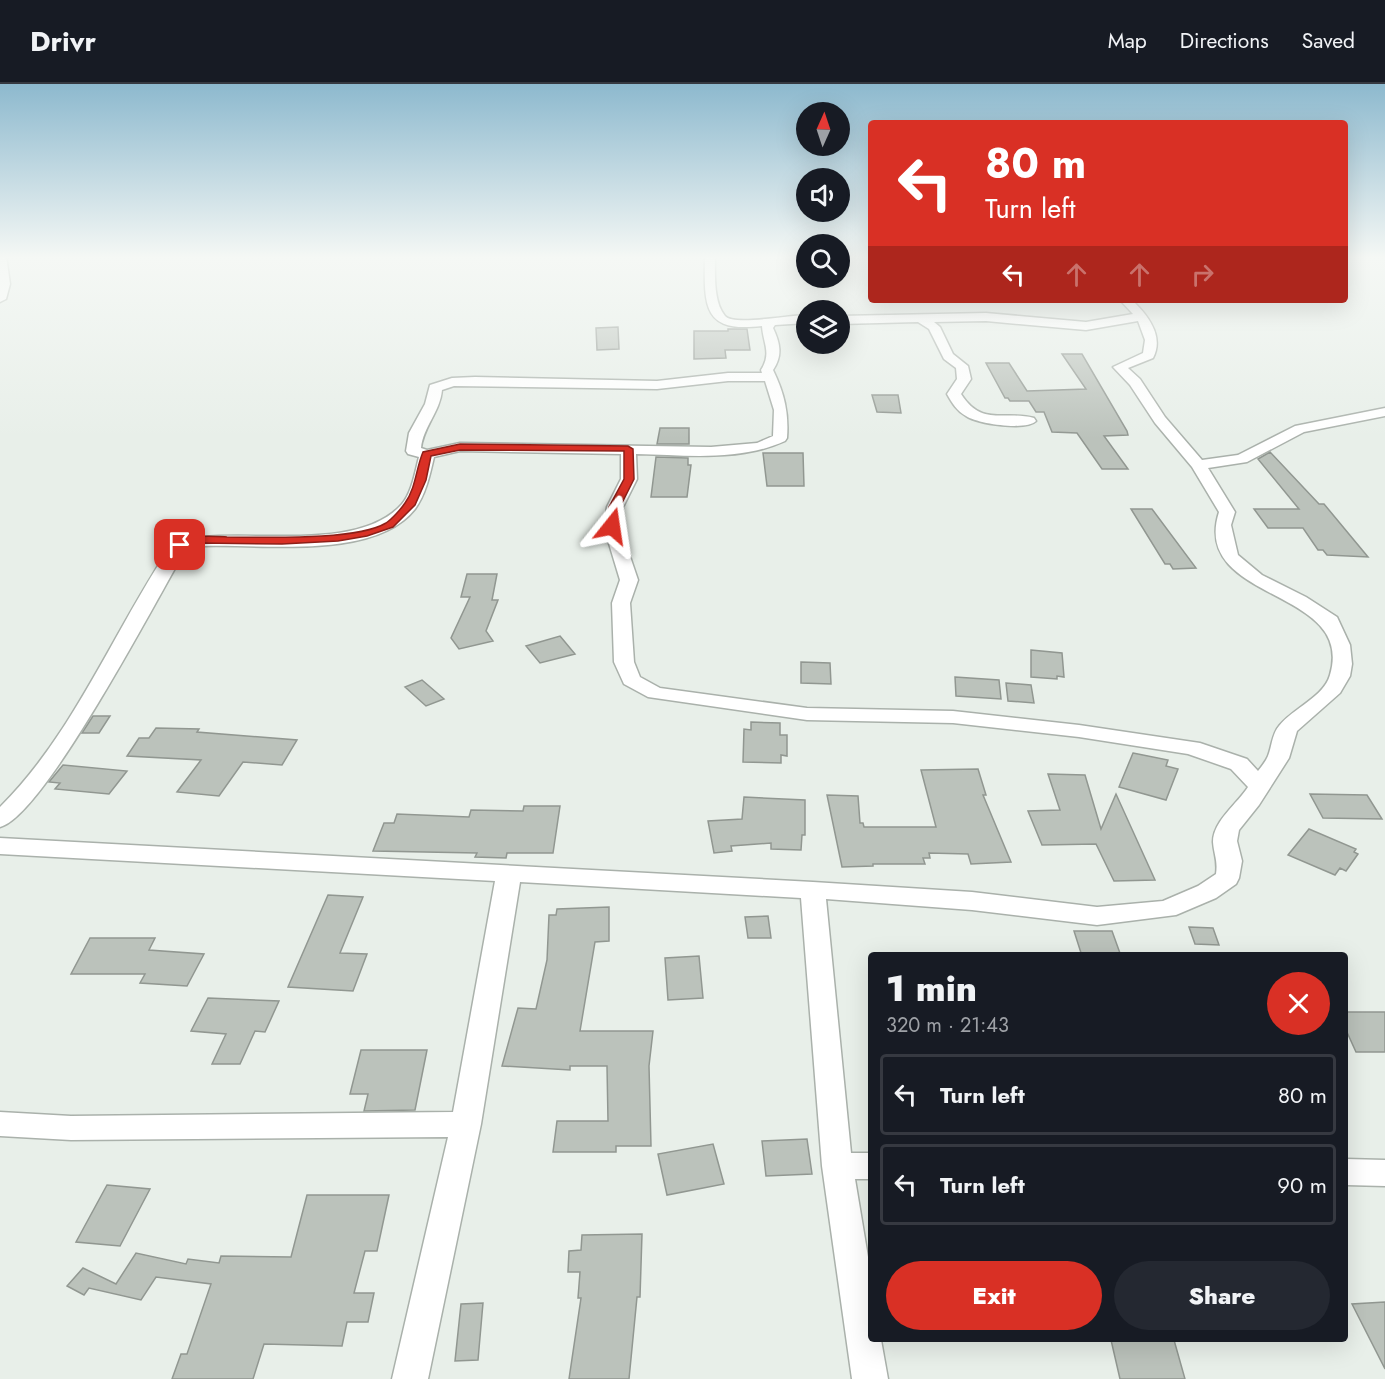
<!DOCTYPE html>
<meta charset="utf-8">
<style>
:root{--surface:#171b24;--page:#242831;--text:#f1f3f6;--muted:#9ea1a6;--line:#363941;--accent:#d93025}
body{margin:0;font-family:Jost,sans-serif;background:var(--page);color:var(--text);height:100vh;display:flex;flex-direction:column;font-size:22px;white-space:nowrap}
*{box-sizing:border-box;margin:0}
p{font-size:20px;color:var(--muted)}
.icon{flex:none;width:33px;height:33px;fill:none;stroke:currentColor;stroke-width:2;stroke-linecap:round;stroke-linejoin:round}
.map{position:relative;flex:1;overflow:hidden}
.drawer{position:absolute;left:868px;top:868px;width:480px;height:390px;display:flex;flex-direction:column;background:var(--surface);border-radius:6px;box-shadow:0 6px 24px #0002}
.drawer>*{flex:none}
.hud{position:absolute;left:868px;top:36px;width:480px;height:183px;border-radius:6px;box-shadow:0 6px 24px #0002;background:#d93025;color:#fff;overflow:hidden}
.needle{width:39px;rotate:3deg}
.fabs{position:absolute;left:796px;top:18px;display:grid;gap:12px}
.fabs a{display:grid;place-items:center;width:54px;height:54px;border-radius:50%;background:var(--surface);box-shadow:0 6px 24px #0002;font-size:30px}
.pin{position:absolute;display:grid;place-items:center;width:51px;height:51px;color:#fff;margin:-26px;border-radius:12px;box-shadow:0 3px 9px #0006}
.me{position:absolute;width:66px;margin:-33px;rotate:15deg;stroke-linejoin:round;filter:drop-shadow(0 0 4px #0008)}
.turn{display:flex;align-items:center;gap:21px;height:126px;padding:0 18px;font-size:27px}
.turn .icon{width:78px;height:78px;stroke-width:2.5}
.turn b{display:block;font-size:42px;line-height:51px}
.lanes{display:flex;align-items:center;height:57px;padding:0 18px;background:#0003;justify-content:center;gap:30px;direction:ltr}
.lanes .off{opacity:.35}
.round{display:grid;place-items:center;flex:none;width:63px;height:63px;border-radius:32px;background:var(--page)}
.overview{display:flex;align-items:center;justify-content:space-between;height:102px;padding:0 18px}
h1{font-size:36px;font-weight:800;line-height:45px}
.primary-button{display:flex;gap:12px;margin-top:auto;padding:12px 18px}
.primary-button a{flex:1;height:69px;border-radius:36px;background:var(--accent);color:#fff;font-size:24px;font-weight:800;line-height:69px;text-align:center}
.primary-button a+a{background:var(--page);color:var(--text)}
ul{padding:0;list-style:none}
li{display:flex;align-items:center;gap:18px;height:81px;margin:0 12px 9px;padding:0 6px;border:3px solid var(--line);border-radius:6px}
li div{flex:1}
li b{display:block;font-size:22px}
li em{font-style:normal}
header{display:flex;align-items:center;gap:36px;box-sizing:border-box;height:84px;padding:0 30px;background:var(--surface);border-bottom:2px solid var(--line)}
header strong{font-size:28px}
nav{display:flex;gap:33px;margin-inline-start:auto;font-size:21px}
.map>svg:first-child{display:block}
</style>
<header>
<strong>Drivr</strong>
<nav><a>Map</a><a>Directions</a><a>Saved</a></nav>
</header>
<div class="map">
<svg width="1385" height="1295" viewBox="0 0 1385 1295">
<rect width="100%" height="100%" fill="#e8efe9"/>
<path fill="#bbc2bb" stroke="#919791" stroke-width="1.5" d="M618 243 619 265 597 266 596 244Z
M728 245H747L750 266H725L726 274 694 275V247H728Z
M1062 270H1082L1127 347 1128 351 1104 352 1128 385H1102L1077 349 1052 348 1044 328H1036L1029 317H1010L1008 314H1005L986 279H1009L1027 307 1086 305Z
M872 311H898L901 329 877 328Z
M660 344H689V360H657Z
M1270 368 1319 420H1324L1368 473 1327 471 1323 466H1318L1303 444H1268L1254 425H1299L1258 375Z
M763 369H803L804 402H767Z
M656 373 688 374V381H691L687 413H651Z
M1131 425H1152L1196 484 1173 485 1170 480H1165Z
M467 490H497L492 516H498L486 547 493 557 459 565 451 554 470 513H461Z
M560 552 575 570 540 579 526 562Z
M1031 566 1062 569 1064 593 1057 592V595L1031 593Z
M801 578 830 579 831 600 801 599Z
M955 593 999 596 1001 615 956 612Z
M422 596 444 615 426 622 405 603Z
M1006 599 1031 601 1034 619 1008 617Z
M93 632H110L99 649H82Z
M751 638 780 639V651H787V672L781 671V679L743 678 744 645 751 646Z
M156 644 199 645 197 648 297 656 282 681 243 678 219 712 177 708 201 676 127 672 139 654H149Z
M1133 669 1168 676 1166 682 1178 685 1166 716 1119 703Z
M63 681 127 687 109 710 55 705 60 699 49 698Z
M978 685 986 711H983L1011 778 971 780 968 770 929 769 930 774H923L925 780H873V782L842 783 827 711 858 712 860 739H863L864 743H936L921 686Z
M1048 690 1085 691 1101 745 1116 710 1155 796 1114 797 1096 760 1042 761 1028 727 1060 726Z
M1310 710 1367 711 1382 735 1323 734Z
M744 713 805 716V751H802L801 766 771 765V759L731 762 732 767 714 769 708 737 742 735Z
M524 722H560L553 769H507L506 774 475 773 477 769 373 767 384 739H394L397 730 469 733 471 726 523 727Z
M1309 745 1356 765 1354 768 1358 770 1346 787 1340 784 1335 791 1288 771Z
M328 811 363 813 340 869 367 870 353 907 288 903Z
M609 823V857L595 858 580 947H653L649 982 651 1062H616V1068H553L557 1037H608L607 982H570V986L502 982 518 924 536 925 547 876 549 831H556L557 825Z
M768 832 771 854H748L745 833Z
M1189 843 1213 844 1219 861 1195 860Z
M1074 847H1112L1121 872H1082Z
M90 854H155L149 866 204 870 187 902 140 899 145 890H71Z
M699 872 703 914 668 916 665 874Z
M208 914 279 917 265 948 255 947 240 980H212L226 950 191 947Z
M1346 928H1385V968H1356L1346 946Z
M361 966H427L415 1026 364 1027 368 1010H350Z
M807 1055 812 1090 766 1092 762 1057Z
M713 1060 724 1100 667 1111 658 1070Z
M107 1101 150 1105 120 1162 76 1158Z
M307 1111H389L377 1167H365L354 1209H374L368 1238H347L342 1262 264 1260 253 1295H172L181 1270H187L211 1200 156 1193 141 1216 89 1204 84 1211 67 1202 83 1184 116 1200 136 1169 186 1180 188 1175 219 1179 221 1172 291 1173Z
M642 1150 640 1213H637L629 1295H569L581 1214H578L580 1188H568L569 1167 581 1166 582 1151Z
M1385 1218V1285L1352 1220Z
M483 1219 478 1276 455 1277 461 1220Z
M1111 1256H1174L1185 1295H1120Z"/>
<g fill="none" stroke-linecap="round" stroke-linejoin="round">
<defs>
<path id="minor" d="M0 172H6L10 200 6 215 0 218Z
M705 172H715C715 189 713 218 725 232 733 242 791 231 807 231V239L775 241 773 244C780 259 783 271 773 286 784 309 789 328 787 354L785 357C739 378 685 371 636 370L637 395 623 423 620 443 638 496 630 519 634 578 640 593 660 604 807 624 953 627 1079 641 1200 659 1247 675 1258 687C1262 682 1266 677 1268 672 1272 662 1272 650 1279 642 1293 624 1324 613 1330 591 1356 503 1190 519 1219 428L1192 383 1155 339 1130 301 1113 283 1143 269 1145 256 1138 237 1086 246 986 237 934 238 940 243 953 270 968 282 971 295 961 310C982 343 1004 326 1034 334L1036 337C1026 347 978 340 966 332 957 327 952 319 947 310L957 295 956 284 944 275 929 245 918 238 840 240V232L986 229 1086 238 1133 230 1120 216H1133L1135 219C1149 233 1164 253 1153 274L1128 284 1140 295 1165 333 1202 376 1238 371 1295 342 1385 324V332L1304 348 1247 378 1208 384 1235 428 1231 441 1238 471 1262 491 1306 513 1337 533 1350 561 1352 580 1350 592 1340 609 1297 647 1289 674 1259 721 1239 746 1237 757 1242 777 1239 794 1236 800 1216 814 1176 831 1097 841 972 826 826 815 851 1069H872V1095H855L872 1197V1256H881L888 1295H852L822 1082 801 814 520 798 481 1040 428 1295H392L448 1053 71 1056 0 1052V1028L71 1032 453 1028 495 797 0 770V754L813 798 972 808 1097 823 1163 817 1198 802 1216 790C1218 776 1214 771 1213 758 1213 737 1238 719 1248 703L1231 685 1188 670 1079 653 953 639 807 636 648 613 624 600 614 578 612 519 620 496 604 443 607 423 621 395V370L460 367 434 373C430 390 426 410 415 425 375 476 264 460 205 462L186 465C158 513 44 732 0 743V723C75 649 115 543 174 457 239 441 356 472 402 420 412 408 415 388 419 373L408 370 406 367 409 349 425 320 430 301 452 294 475 293 657 297 728 289H762L761 286C772 269 763 259 762 242 703 249 704 223 705 172ZM728 297H765L774 326 773 352 757 359 711 363 460 359 427 366 421 364C423 343 440 328 442 306L454 302 657 305Z
M1346 1075 1385 1076V1102L1346 1101Z"/>
</defs>
<use href="#minor" stroke="#aab1ab" stroke-width="3"/>
<use href="#minor" fill="#fff" fill-rule="evenodd"/>
</g>
<linearGradient id="sky" x2="0" y2="1"><stop stop-color="#8db9ce"/><stop offset="0.49" stop-color="#f5f8f5"/><stop offset="1" stop-color="#f5f8f5" stop-opacity="0"/></linearGradient>
<rect width="1385" height="354" fill="url(#sky)"/>
<path fill="#d93025" stroke="#8d1f18" stroke-width="1.5" d="M460 360 628 362 633 365 634 395 620 423 617 442 612 446 606 442 609 423 624 395V367L460 366 431 372 426 396 415 421 393 443 367 452 338 457 282 460 199 459 180 464 175 461C188 450 211 452 227 453 264 453 356 457 386 439 392 435 401 425 405 419 416 404 416 384 423 368Z"/>
</svg>
<div class="fabs">
<a><svg class="needle" viewBox="-14 -14 28 28"><path d="M0-13l5 13h-10z" fill="#e53935"/><path d="M0 13l5-13h-10z" fill="#9ea1a6"/></svg></a>
<a><svg class="icon" aria-label="sound" viewBox="0 0 24 24"><path d="M4 9h4l5-4v14l-5-4H4zM17 9q2 3 0 6"/></svg></a>
<a><svg class="icon" aria-label="search" viewBox="0 0 24 24"><circle cx="10" cy="10" r="6"/><path d="M15 15l6 6"/></svg></a>
<a><svg class="icon" aria-label="layers" viewBox="0 0 24 24"><path d="M12 4l9 5-9 5-9-5zM3 14l9 5 9-5"/></svg></a>
</div>
<div class="pin" style="left:180px;top:461px;background:#d93025"><svg class="icon" aria-label="arrive" viewBox="0 0 24 24"><path d="M6 21V4h12l-3 4 3 4H6"/></svg></div>
<svg class="me" style="left:612px;top:442px" viewBox="-20 -20 40 40"><path d="M0-17L14 15 0 8-14 15z" fill="#d93025" stroke="#fff" stroke-width="4"/></svg>
<div class="hud">
<div class="turn"><svg class="icon" aria-label="left" viewBox="0 0 24 24"><path d="M17 20v-9H6M10 6l-5 5 5 5"/></svg><div><b>80 m</b>Turn left</div></div>
<div class="lanes"><svg class="icon" aria-label="left" viewBox="0 0 24 24"><path d="M17 20v-9H6M10 6l-5 5 5 5"/></svg><svg class="icon off" aria-label="ahead" viewBox="0 0 24 24"><path d="M12 20V5M6 11l6-6 6 6"/></svg><svg class="icon off" aria-label="ahead" viewBox="0 0 24 24"><path d="M12 20V5M6 11l6-6 6 6"/></svg><svg class="icon off" aria-label="right" viewBox="0 0 24 24"><path d="M7 20v-9h11M14 6l5 5-5 5"/></svg></div>
</div>
<section class="drawer">
<div class="overview"><div><h1>1 min</h1><p>320 m · 21:43</p></div><a class="round" style="background:#d93025;color:#fff"><svg class="icon" aria-label="close" viewBox="0 0 24 24"><path d="M6 6l12 12M18 6L6 18"/></svg></a></div>
<ul>
<li><svg class="icon" aria-label="left" viewBox="0 0 24 24"><path d="M17 20v-9H6M10 6l-5 5 5 5"/></svg><div><b>Turn left</b></div><em>80 m</em></li>
<li><svg class="icon" aria-label="left" viewBox="0 0 24 24"><path d="M17 20v-9H6M10 6l-5 5 5 5"/></svg><div><b>Turn left</b></div><em>90 m</em></li>
</ul>
<div class="primary-button"><a>Exit</a><a>Share</a></div>
</section>
</div>
